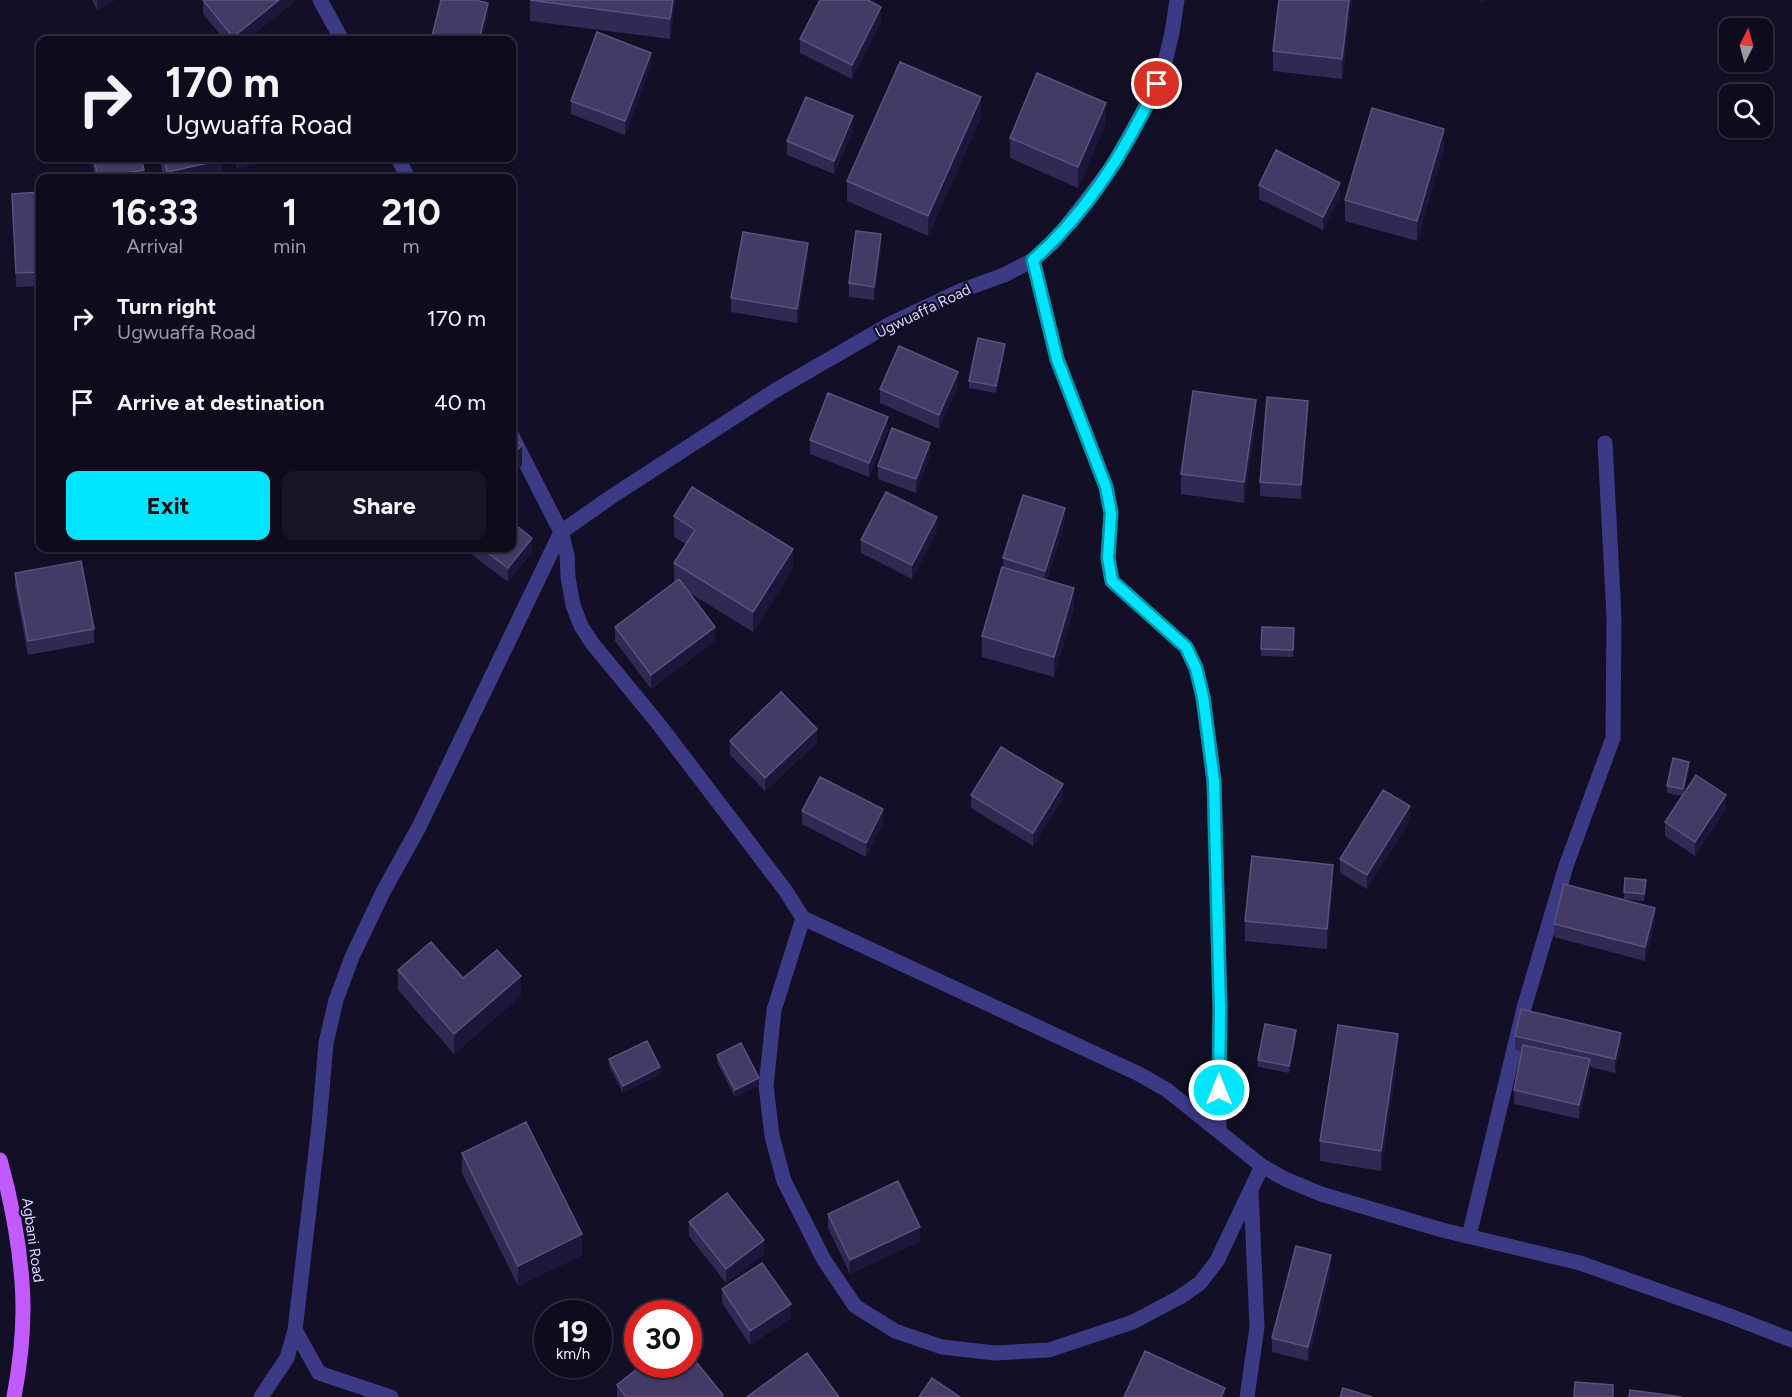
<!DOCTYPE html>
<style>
:root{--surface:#0e0b1c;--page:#171425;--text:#f1f3f6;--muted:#9b9ba3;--line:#2e2b3b;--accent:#00e5ff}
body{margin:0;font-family:Figtree,sans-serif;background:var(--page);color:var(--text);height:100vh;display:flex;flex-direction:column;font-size:22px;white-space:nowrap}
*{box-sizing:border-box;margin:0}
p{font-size:20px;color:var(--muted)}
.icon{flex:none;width:33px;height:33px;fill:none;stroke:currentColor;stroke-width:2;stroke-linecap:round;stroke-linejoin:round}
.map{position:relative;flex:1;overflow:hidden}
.drawer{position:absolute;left:36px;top:174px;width:480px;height:378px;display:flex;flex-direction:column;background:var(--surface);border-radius:12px;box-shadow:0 2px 4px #0004,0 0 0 2px var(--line)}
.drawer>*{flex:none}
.guide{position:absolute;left:36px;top:36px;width:480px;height:126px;border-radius:12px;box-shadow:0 2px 4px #0004,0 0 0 2px var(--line);background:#0e0b1c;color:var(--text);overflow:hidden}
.needle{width:39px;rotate:6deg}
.buttons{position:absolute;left:1719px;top:18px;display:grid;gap:12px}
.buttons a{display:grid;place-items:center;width:54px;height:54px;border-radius:12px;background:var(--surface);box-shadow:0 2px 4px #0004,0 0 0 2px var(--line);font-size:30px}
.speed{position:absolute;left:534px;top:1300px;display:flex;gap:12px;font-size:30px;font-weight:700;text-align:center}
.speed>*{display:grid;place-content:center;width:78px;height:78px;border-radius:50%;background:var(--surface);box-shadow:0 2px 4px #0004,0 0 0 2px var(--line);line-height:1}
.speed small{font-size:15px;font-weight:400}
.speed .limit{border:9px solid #d22;background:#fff;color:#111}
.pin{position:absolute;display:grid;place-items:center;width:51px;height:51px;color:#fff;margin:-26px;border:3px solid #fff;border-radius:50%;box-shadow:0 2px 6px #0007}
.me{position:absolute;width:66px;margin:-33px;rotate:0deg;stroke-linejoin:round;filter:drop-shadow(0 0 4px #0008)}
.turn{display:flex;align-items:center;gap:21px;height:126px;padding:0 30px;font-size:27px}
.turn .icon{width:78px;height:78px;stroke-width:2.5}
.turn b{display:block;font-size:42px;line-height:51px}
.eta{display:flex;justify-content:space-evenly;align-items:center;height:102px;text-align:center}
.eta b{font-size:36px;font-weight:700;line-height:42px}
.primary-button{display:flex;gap:12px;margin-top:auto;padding:12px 30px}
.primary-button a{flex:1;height:69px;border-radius:12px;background:var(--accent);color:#111;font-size:24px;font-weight:700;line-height:69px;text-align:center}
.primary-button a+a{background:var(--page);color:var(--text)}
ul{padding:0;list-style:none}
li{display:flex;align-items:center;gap:18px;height:84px;padding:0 30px}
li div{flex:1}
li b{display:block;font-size:22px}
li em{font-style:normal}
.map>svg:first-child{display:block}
</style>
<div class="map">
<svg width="1792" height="1397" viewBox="0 0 1792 1397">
<rect width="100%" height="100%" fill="#130f26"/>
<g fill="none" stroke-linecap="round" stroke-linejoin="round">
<path stroke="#3d3a85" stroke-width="15" d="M320 0 342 40
M398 158 408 178
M1033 260 1057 359 1106 487 1111 513 1108 558 1112 581 1186 647 1196 668 1203 697 1214 781 1220 1009 1219 1130
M512 436 561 532 567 555 568 577 573 605 581 626 592 643 657 722 785 890 803 918 1139 1074 1167 1090 1262 1166 1285 1179 1321 1194 1442 1230 1580 1263 1730 1316 1792 1340
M803 918 774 1010 766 1086 772 1136 784 1181 824 1260 855 1306 895 1331 942 1347 995 1353 1049 1350 1133 1322 1180 1297 1200 1283 1217 1261 1262 1166
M1469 1236 1524 1008 1566 866 1613 738 1614 617 1605 443
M295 1330 319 1373 391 1397
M261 1397 287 1358 295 1330 319 1125 326 1043 336 1000 352 957 383 892 419 827 561 532 611 497 776 390 890 324 960 291 1004 275 1033 260 1054 242 1112 167 1150 99 1163 70 1172 33 1177 0
M1247 1397 1257 1327 1251 1191"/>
<path stroke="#c25bff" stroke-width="15" d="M0 1160C11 1199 19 1242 22 1282 25 1320 21 1360 14 1397"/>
</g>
<path fill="#312854" d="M92 0H115L97 10Z
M203 0H294V2L246 40H225L203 14Z
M530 0H675L670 39 530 21Z
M1279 0H1352L1342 79 1273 71V51Z
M881 21 852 79 800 53V39Z
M651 66 625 135 571 114V101Z
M981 118 928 236 847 201V181Z
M1106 123 1078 188 1010 158V138Z
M853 130 834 174 787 155V141Z
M1444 149 1417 241 1345 221V200Z
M91 158H141L144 170V178H95Z
M159 158H221L222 178H164Z
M234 158H275L238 169Z
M1259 185 1340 196 1323 230 1259 199Z
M40 192V286L16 287 12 194Z
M881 248 874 300 849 297V283Z
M808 256 797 323 731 312V298Z
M1005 350 996 393 969 388V381Z
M958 386 939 429 880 403V389Z
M1308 415 1301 499 1260 496V482Z
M1256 420 1244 503 1181 494V474Z
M888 430 869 477 810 454V440Z
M930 456 916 493 878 479V466Z
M674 516 793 569 753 632 688 592 715 641 651 689 615 641V627L674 582V563L686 544 674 537Z
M1065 521 1047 580 1074 608 1054 677 982 657V636L1003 568V558Z
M937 531 912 579 861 553V540Z
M463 548H512L532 552 508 582Z
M15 573 94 629V643L28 655 15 587Z
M1294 628 1293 657 1261 656V649Z
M730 741 817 743 765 791 730 755Z
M1689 769 1683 794 1726 809 1695 856 1665 836V822L1682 796 1667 793V786Z
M971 795 1063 798 1033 846 971 808Z
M802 811 883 823 866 857 802 824Z
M1410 820 1367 889 1340 873V859Z
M1333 885 1327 949 1245 941V921Z
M1646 887 1644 901 1624 899V892Z
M1655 922 1645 961 1554 937V924Z
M398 970 463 978 521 996 454 1054 398 990Z
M1515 1036 1621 1046 1615 1073 1590 1067V1073L1579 1119 1514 1104V1090L1522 1052 1515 1050Z
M1296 1037 1289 1073 1258 1067V1060Z
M1398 1054 1381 1171 1320 1161V1141Z
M717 1055 759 1085 735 1097 717 1062Z
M609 1059 660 1074 623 1093 609 1066Z
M462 1153 582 1255 518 1286 462 1173Z
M828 1214 920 1241 850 1274 828 1228Z
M689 1222 764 1254 726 1283 689 1236Z
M1331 1269 1308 1361 1272 1352V1338Z
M722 1289 791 1318 750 1345 722 1303Z
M617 1385 723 1397H617Z"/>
<path fill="#1d163a" d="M97 0H115L97 10Z
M279 0H294V2L246 40H233V37Z
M673 0H675L670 39V19Z
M1349 0H1352L1342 79V59Z
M1480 0H1488L1480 4Z
M488 3V17L482 40H479Z
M881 7V21L852 79V65Z
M651 53V66L625 135V121Z
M981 97V118L928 236V216Z
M1106 103V123L1078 188V167Z
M853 116V130L834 174V161Z
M1444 129V149L1417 241V221Z
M238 158H275L238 169Z
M222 160V178H167V172Z
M1340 183V196L1323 230V217Z
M881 234V248L874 300V287Z
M808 243V256L797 323V309Z
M1005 344V350L996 393V386Z
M958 372V386L939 429V415Z
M1256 400V420L1244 503V482Z
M1308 401V415L1301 499V485Z
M888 417V430L869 477V463Z
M930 443V456L916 493V479Z
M522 445V465L512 477V456Z
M1065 508V521L1045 585V571Z
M937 517V531L912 579V565Z
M532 538V552L508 582V568Z
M793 549V569L753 632V612Z
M1074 588V608L1054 677V657Z
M715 627V641L651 689V675Z
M817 729V743L765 791V778Z
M1689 762V769L1683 796V789Z
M1063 784V798L1033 846V833Z
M1726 795V809L1695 856V842Z
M1410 806V820L1367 889V875Z
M883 809V823L866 857V843Z
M1333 865V885L1327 949V929Z
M1655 908V922L1645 961V947Z
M521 976V996L454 1054V1034Z
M1296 1030V1037L1289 1073V1066Z
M1621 1033V1046L1615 1073V1059Z
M1398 1034V1054L1381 1171V1151Z
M1590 1059V1073L1579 1119V1105Z
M660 1067V1074L623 1093V1086Z
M759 1078V1085L735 1097V1090Z
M920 1227V1241L850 1274V1260Z
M582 1234V1255L518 1286V1266Z
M764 1240V1254L726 1283V1269Z
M1331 1255V1269L1308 1361V1347Z
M791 1304V1318L750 1345V1331Z
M1225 1388V1397H1221Z"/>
<path fill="#433a66" stroke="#5a527e" stroke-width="1.5" d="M203 0H279L233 37Z
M441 0H475L488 3 479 40H431Z
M530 0H673L670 19Z
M820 0H868L881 7 852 65 800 39Z
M1279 0H1349L1342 59 1273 51Z
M597 32 651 53 625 121 571 101Z
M900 62 981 97 928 216 847 181Z
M1037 73 1106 103 1078 167 1010 138Z
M806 97 853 116 834 161 787 141Z
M1372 108 1444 129 1417 221 1345 200Z
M1276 150 1340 183 1323 217 1259 185Z
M94 158H141L144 170 98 178Z
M164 158H221L222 160 167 172Z
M40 192V272L16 273 12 194Z
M856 231 881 234 874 287 849 283Z
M743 232 808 243 797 309 731 298Z
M978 338 1005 344 996 386 969 381Z
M899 346 958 372 939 415 880 389Z
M1193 391 1256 400 1244 482 1181 474Z
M828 393 888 417 869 463 810 440Z
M1267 397 1308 401 1301 485 1260 482Z
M892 428 930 443 916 479 878 466Z
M512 436 522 445 512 456Z
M692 487 793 549 753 612 674 563 695 530 674 516Z
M886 492 937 517 912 565 861 540Z
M1023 495 1065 508 1045 571 1003 558Z
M512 522 532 538 508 568 481 548H512Z
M81 561 94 629 28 641 15 573Z
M1002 567 1074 588 1054 657 982 636Z
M679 579 715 627 651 675 615 627Z
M1262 627 1294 628 1293 650 1261 649Z
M781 692 817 729 765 778 730 741Z
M1001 747 1063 784 1033 833 971 795Z
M1673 758 1689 762 1683 789 1667 786Z
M1696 775 1726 795 1695 842 1665 822Z
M820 777 883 809 866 843 802 811Z
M1383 790 1410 806 1367 875 1340 859Z
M1252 856 1333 865 1327 929 1245 921Z
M1625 878 1646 880 1644 894 1624 892Z
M1564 884 1655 908 1645 947 1554 924Z
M431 942 463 978 497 950 521 976 454 1034 398 970Z
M1521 1009 1621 1033 1615 1059 1515 1036Z
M1265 1024 1296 1030 1289 1066 1258 1060Z
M1338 1025 1398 1034 1381 1151 1320 1141Z
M647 1041 660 1067 623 1086 609 1059Z
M741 1043 759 1078 735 1090 717 1055Z
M1523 1045 1590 1059 1579 1105 1514 1090Z
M526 1122 582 1234 518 1266 462 1153Z
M898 1181 920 1227 850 1260 828 1214Z
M727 1193 764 1240 726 1269 689 1222Z
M1296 1246 1331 1255 1308 1347 1272 1338Z
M762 1263 791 1304 750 1331 722 1289Z
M1145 1351 1225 1388 1221 1397H1124Z
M688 1352 723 1395 721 1397H626L617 1385 642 1365H688Z
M807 1353 839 1397H747Z
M932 1378 960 1397H919Z
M1575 1382 1613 1385V1397H1574Z
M1343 1388 1372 1397H1340Z
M1630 1390 1682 1397H1629Z"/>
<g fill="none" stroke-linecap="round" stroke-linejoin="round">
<defs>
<path id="route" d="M1157 84C1127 148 1086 214 1033 260L1057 359 1106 487 1111 513 1108 558 1112 581 1186 647 1196 668 1203 697 1214 781 1220 1009 1219 1090"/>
</defs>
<use href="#route" stroke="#0095a6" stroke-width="15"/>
<use href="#route" stroke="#00e5ff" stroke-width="10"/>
</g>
<g text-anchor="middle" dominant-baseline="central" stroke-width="4.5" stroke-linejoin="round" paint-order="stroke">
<g font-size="15" fill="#d9d4ff" stroke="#130f26">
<text transform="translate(923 311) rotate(-26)">Ugwuaffa Road</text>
<text transform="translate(33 1240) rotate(82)">Agbani Road</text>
</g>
</g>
</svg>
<div class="buttons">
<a><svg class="needle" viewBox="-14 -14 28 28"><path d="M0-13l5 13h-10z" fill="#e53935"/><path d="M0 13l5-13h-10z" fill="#9b9ba3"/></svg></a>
<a><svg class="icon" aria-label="search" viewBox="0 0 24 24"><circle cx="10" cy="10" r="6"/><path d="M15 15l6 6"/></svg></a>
</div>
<div class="speed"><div>19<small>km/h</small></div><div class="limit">30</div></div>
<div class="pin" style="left:1157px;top:84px;background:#d93025"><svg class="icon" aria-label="arrive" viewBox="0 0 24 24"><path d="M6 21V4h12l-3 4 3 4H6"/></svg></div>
<svg class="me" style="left:1219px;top:1090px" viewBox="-20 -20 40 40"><circle r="17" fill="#00e5ff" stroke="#fff" stroke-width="3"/><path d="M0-11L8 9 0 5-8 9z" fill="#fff"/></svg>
<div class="guide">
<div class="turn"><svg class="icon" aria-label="right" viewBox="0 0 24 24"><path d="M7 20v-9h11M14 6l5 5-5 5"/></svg><div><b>170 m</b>Ugwuaffa Road</div></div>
</div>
<section class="drawer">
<div class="eta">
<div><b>16:33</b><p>Arrival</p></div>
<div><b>1</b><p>min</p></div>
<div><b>210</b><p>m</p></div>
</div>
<ul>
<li><svg class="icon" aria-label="right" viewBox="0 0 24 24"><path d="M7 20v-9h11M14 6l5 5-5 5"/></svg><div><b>Turn right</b><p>Ugwuaffa Road</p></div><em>170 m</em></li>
<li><svg class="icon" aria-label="arrive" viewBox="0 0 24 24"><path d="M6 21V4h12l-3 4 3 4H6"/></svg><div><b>Arrive at destination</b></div><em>40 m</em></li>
</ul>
<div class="primary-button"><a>Exit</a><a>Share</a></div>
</section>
</div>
